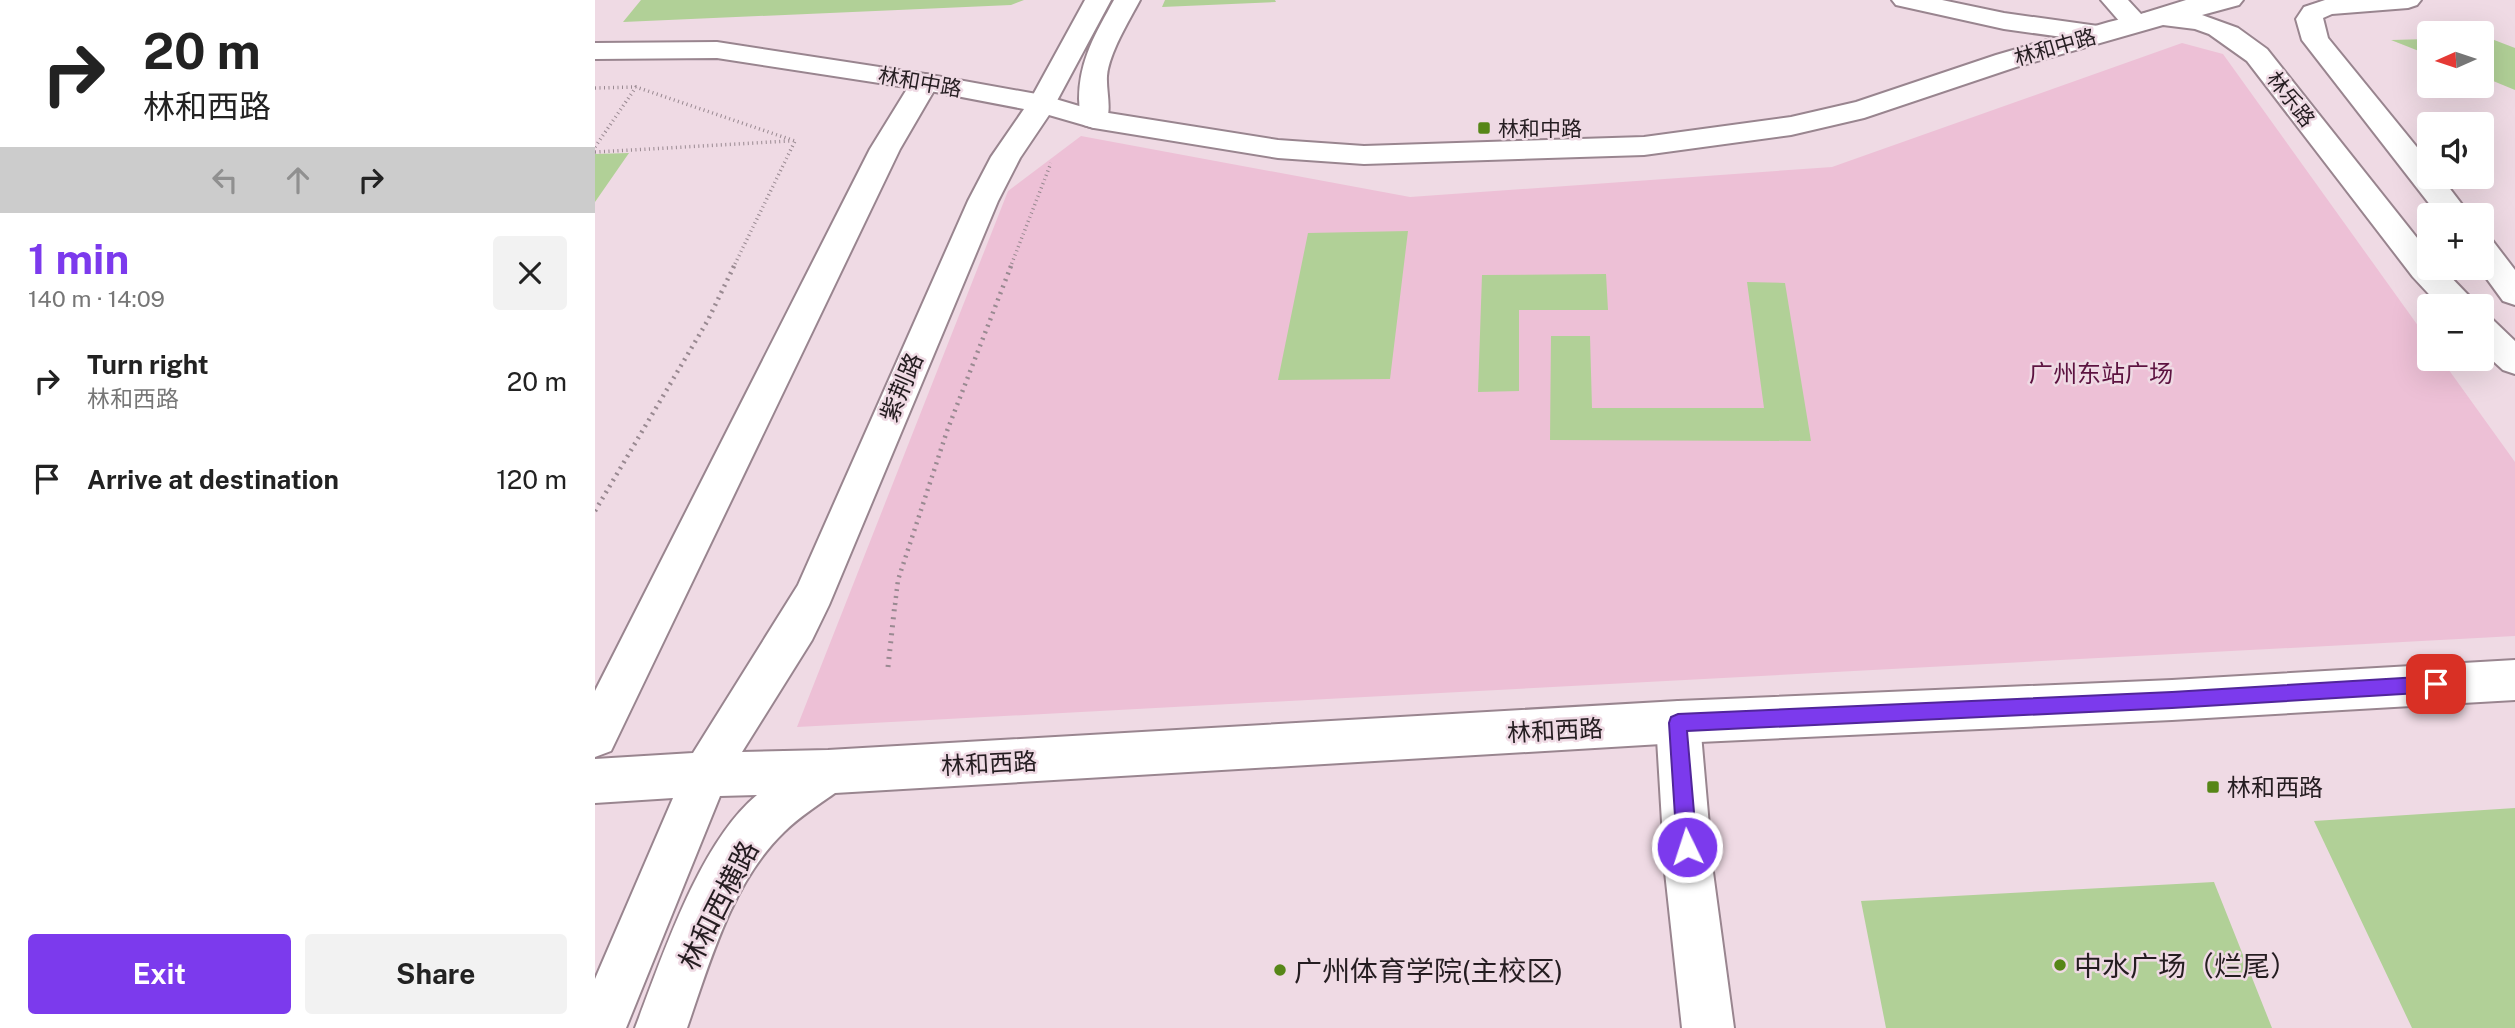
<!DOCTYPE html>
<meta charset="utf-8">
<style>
:root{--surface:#fff;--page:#f2f2f2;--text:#222;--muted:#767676;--accent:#7c3aed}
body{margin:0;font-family:"Public Sans","Noto Sans SC",sans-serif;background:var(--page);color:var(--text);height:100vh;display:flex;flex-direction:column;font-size:26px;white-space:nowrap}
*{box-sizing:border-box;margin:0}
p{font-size:23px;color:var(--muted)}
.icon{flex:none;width:38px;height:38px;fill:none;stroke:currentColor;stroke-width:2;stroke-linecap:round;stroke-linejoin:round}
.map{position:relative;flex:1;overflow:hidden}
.drawer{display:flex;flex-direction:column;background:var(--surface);width:595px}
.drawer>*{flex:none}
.top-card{background:#fff;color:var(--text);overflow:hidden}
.needle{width:46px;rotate:267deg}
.buttons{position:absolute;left:1822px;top:21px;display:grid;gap:14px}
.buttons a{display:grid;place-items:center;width:77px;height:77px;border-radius:7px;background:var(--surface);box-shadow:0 7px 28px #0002;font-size:35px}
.pin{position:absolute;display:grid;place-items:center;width:60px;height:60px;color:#fff;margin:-30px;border-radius:14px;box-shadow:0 4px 10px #0006}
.me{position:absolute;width:77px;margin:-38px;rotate:356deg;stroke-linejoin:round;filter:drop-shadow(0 0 5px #0008)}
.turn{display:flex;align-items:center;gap:24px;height:147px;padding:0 28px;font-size:32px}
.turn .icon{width:91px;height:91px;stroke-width:2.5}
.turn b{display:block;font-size:49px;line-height:60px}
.lanes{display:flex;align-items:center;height:66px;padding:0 28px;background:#0003;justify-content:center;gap:35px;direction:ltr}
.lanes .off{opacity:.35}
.round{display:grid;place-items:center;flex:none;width:74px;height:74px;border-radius:7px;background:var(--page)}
.head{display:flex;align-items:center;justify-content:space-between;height:119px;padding:0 28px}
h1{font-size:42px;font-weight:700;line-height:52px;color:var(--accent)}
.primary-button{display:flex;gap:14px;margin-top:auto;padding:14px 28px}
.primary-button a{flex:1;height:80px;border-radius:7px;background:var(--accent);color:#fff;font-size:28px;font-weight:700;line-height:80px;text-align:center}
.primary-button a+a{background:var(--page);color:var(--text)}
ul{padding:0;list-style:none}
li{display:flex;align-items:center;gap:21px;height:98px;padding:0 28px}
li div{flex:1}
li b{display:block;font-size:26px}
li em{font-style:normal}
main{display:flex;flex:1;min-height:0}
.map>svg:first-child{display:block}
</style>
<main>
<section class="drawer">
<div class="top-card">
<div class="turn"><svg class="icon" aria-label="right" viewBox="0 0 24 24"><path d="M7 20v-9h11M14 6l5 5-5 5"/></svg><div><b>20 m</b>林和西路</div></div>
<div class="lanes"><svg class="icon off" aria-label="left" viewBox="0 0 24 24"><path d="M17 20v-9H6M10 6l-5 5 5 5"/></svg><svg class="icon off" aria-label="ahead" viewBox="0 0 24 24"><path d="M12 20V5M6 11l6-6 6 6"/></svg><svg class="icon" aria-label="right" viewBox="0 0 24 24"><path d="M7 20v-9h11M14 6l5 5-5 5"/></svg></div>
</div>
<div class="head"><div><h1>1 min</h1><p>140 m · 14:09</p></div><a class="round"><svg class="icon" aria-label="close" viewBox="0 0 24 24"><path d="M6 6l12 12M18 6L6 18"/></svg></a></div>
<ul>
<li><svg class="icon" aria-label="right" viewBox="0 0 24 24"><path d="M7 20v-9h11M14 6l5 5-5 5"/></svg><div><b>Turn right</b><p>林和西路</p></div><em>20 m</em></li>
<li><svg class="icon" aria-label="arrive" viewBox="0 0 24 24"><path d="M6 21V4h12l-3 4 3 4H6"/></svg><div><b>Arrive at destination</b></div><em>120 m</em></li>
</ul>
<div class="primary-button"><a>Exit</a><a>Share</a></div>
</section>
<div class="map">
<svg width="1920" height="1028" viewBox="0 0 1920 1028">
<rect width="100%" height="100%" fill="#efdae4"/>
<path fill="#edc0d6" d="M1587 43 1628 54 1834 341V359H1846L1920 462V636L202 727 413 191 486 136 815 197 1237 167Z"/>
<path fill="#b1d097" d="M46 0H429L416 5 28 22Z
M570 0H680L681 2 567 7Z
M1886 38H1894L1920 48V90L1886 76Z
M1834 39V55L1796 40Z
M34 153 0 202V154Z
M813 231 795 379 683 380 713 233Z
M1011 274 1013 310H924V391L883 392 887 275Z
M1152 282 1190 283 1216 441 955 440 956 336H995L997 408H1169Z
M1920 808V1028H1817L1719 821Z
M1619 882 1677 1028H1291L1266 901Z"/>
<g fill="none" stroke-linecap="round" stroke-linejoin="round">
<defs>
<path id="minor" d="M490 0H516L457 110 447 113 437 110 433 104Z
M519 0H545C534 21 514 53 512 76 511 92 518 112 509 125L499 128 489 125C483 117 485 108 484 99 484 60 501 33 519 0Z
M1297 0H1347L1409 13 1503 26 1512 28 1516 34 1512 40 1503 42 1409 29 1301 5Z
M1506 0H1533L1546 14 1591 0H1630L1626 5 1541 32 1532 30Z
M1730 0H1826L1822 5 1813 8 1737 14 1728 18 1733 38 1834 162V177H1846L1875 215H1843L1707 40 1701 19 1709 7Z
M330 74 340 76 344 82 305 149 16 751 0 757V691L275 149 320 76Z
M1886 237 1897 240 1920 270V305L1908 301 1884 268H1886Z
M1083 701 1098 707 1105 722 1118 872 1139 1028H1087L1070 872 1061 722 1068 707Z"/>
<path id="major" d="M1604 0H1648L1644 5 1607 15 1643 28 1672 49 1834 253V268H1847L1876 298 1881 306H1845L1818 277 1652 61 1614 34 1600 29 1568 25 1421 67 1269 118 1196 135 1049 155 769 164 683 158 499 128 454 115 425 158 403 201 234 605 217 640 147 752 233 750 1083 701 1577 680 1920 660V700L1577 720 1083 743 240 793C223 805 204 817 189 832 137 882 115 962 92 1028H40C67 958 104 843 162 795L125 796 31 1028H0V979L78 798 0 803V759L98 753 203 585 373 201 396 157 429 109 330 90 122 58 0 59V43L122 42 330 74 447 95 501 111 683 140 769 146 1049 137 1196 117 1261 102 1401 55 1514 22Z
M1886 317 1898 320 1920 341V374L1908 370 1886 350Z"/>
</defs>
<use href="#minor" stroke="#99858f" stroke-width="4"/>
<use href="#major" stroke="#99858f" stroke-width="4"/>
<path stroke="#998991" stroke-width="3.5" stroke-dasharray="1 3.5" stroke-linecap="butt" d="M0 88 41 87
M0 147 41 87 200 141
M0 152 195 141
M138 268 200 141
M415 268 456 163"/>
<path stroke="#998991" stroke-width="4.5" stroke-dasharray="2 5" stroke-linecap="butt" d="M0 511 113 320 139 266
M300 605 303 580 352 431 416 266"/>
<path stroke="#998991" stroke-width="5" stroke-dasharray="2 6" stroke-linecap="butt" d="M293 667 300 603"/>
<use href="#minor" fill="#fff" fill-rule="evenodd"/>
<use href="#major" fill="#fff" fill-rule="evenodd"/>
</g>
<path fill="#7c3aed" stroke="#51269a" stroke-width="2" d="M1841 676 1848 678 1850 684 1848 690 1841 692 1577 708 1092 731 1102 847 1099 854 1092 857 1085 854 1082 847 1074 723 1076 717 1083 714 1577 692Z"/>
<g fill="#568617" stroke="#efdae4" stroke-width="2.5">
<rect x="882" y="121" width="14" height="14" rx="3.5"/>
<rect x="1611" y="780" width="14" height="14" rx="3.5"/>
<circle cx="1465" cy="965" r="7"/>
<circle cx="685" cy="970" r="7"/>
</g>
<g text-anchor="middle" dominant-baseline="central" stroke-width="5" stroke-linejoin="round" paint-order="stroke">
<g font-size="21" fill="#251d21" stroke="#efdae4">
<text transform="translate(1460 47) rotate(-16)">林和中路</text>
<text transform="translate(325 82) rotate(10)">林和中路</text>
<text transform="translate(1696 99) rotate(52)">林乐路</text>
</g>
<g font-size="21" fill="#251d21" stroke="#efdae4" text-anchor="start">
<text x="903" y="128">林和中路</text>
</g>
<g font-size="24" fill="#5c1340" stroke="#efdae4">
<text x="1506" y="373">广州东站广场</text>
</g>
<g font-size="24" fill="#251d21" stroke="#efdae4">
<text transform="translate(306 387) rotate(-67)">紫荆路</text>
<text transform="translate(960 730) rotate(-3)">林和西路</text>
<text transform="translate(394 763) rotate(-3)">林和西路</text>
</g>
<g font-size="24" fill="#251d21" stroke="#efdae4" text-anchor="start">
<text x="1632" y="787">林和西路</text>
</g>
<g font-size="28" fill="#251d21" stroke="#efdae4">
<text transform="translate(123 905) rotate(-63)">林和西横路</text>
</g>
<g font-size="28" fill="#251d21" stroke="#efdae4" text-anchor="start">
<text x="1479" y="965">中水广场（烂尾）</text>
<text x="699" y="970">广州体育学院(主校区)</text>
</g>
</g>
</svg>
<div class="buttons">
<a><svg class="needle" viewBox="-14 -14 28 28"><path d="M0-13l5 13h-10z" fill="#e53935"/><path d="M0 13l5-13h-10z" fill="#767676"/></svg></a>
<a><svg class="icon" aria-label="sound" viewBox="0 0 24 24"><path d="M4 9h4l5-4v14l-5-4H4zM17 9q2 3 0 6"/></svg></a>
<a>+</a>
<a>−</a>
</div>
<div class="pin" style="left:1841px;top:684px;background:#d93025"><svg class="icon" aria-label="arrive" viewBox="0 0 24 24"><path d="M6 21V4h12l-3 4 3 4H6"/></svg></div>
<svg class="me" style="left:1092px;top:847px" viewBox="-20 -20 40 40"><circle r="17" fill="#7c3aed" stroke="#fff" stroke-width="3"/><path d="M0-11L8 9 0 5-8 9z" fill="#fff"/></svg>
</div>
</main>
